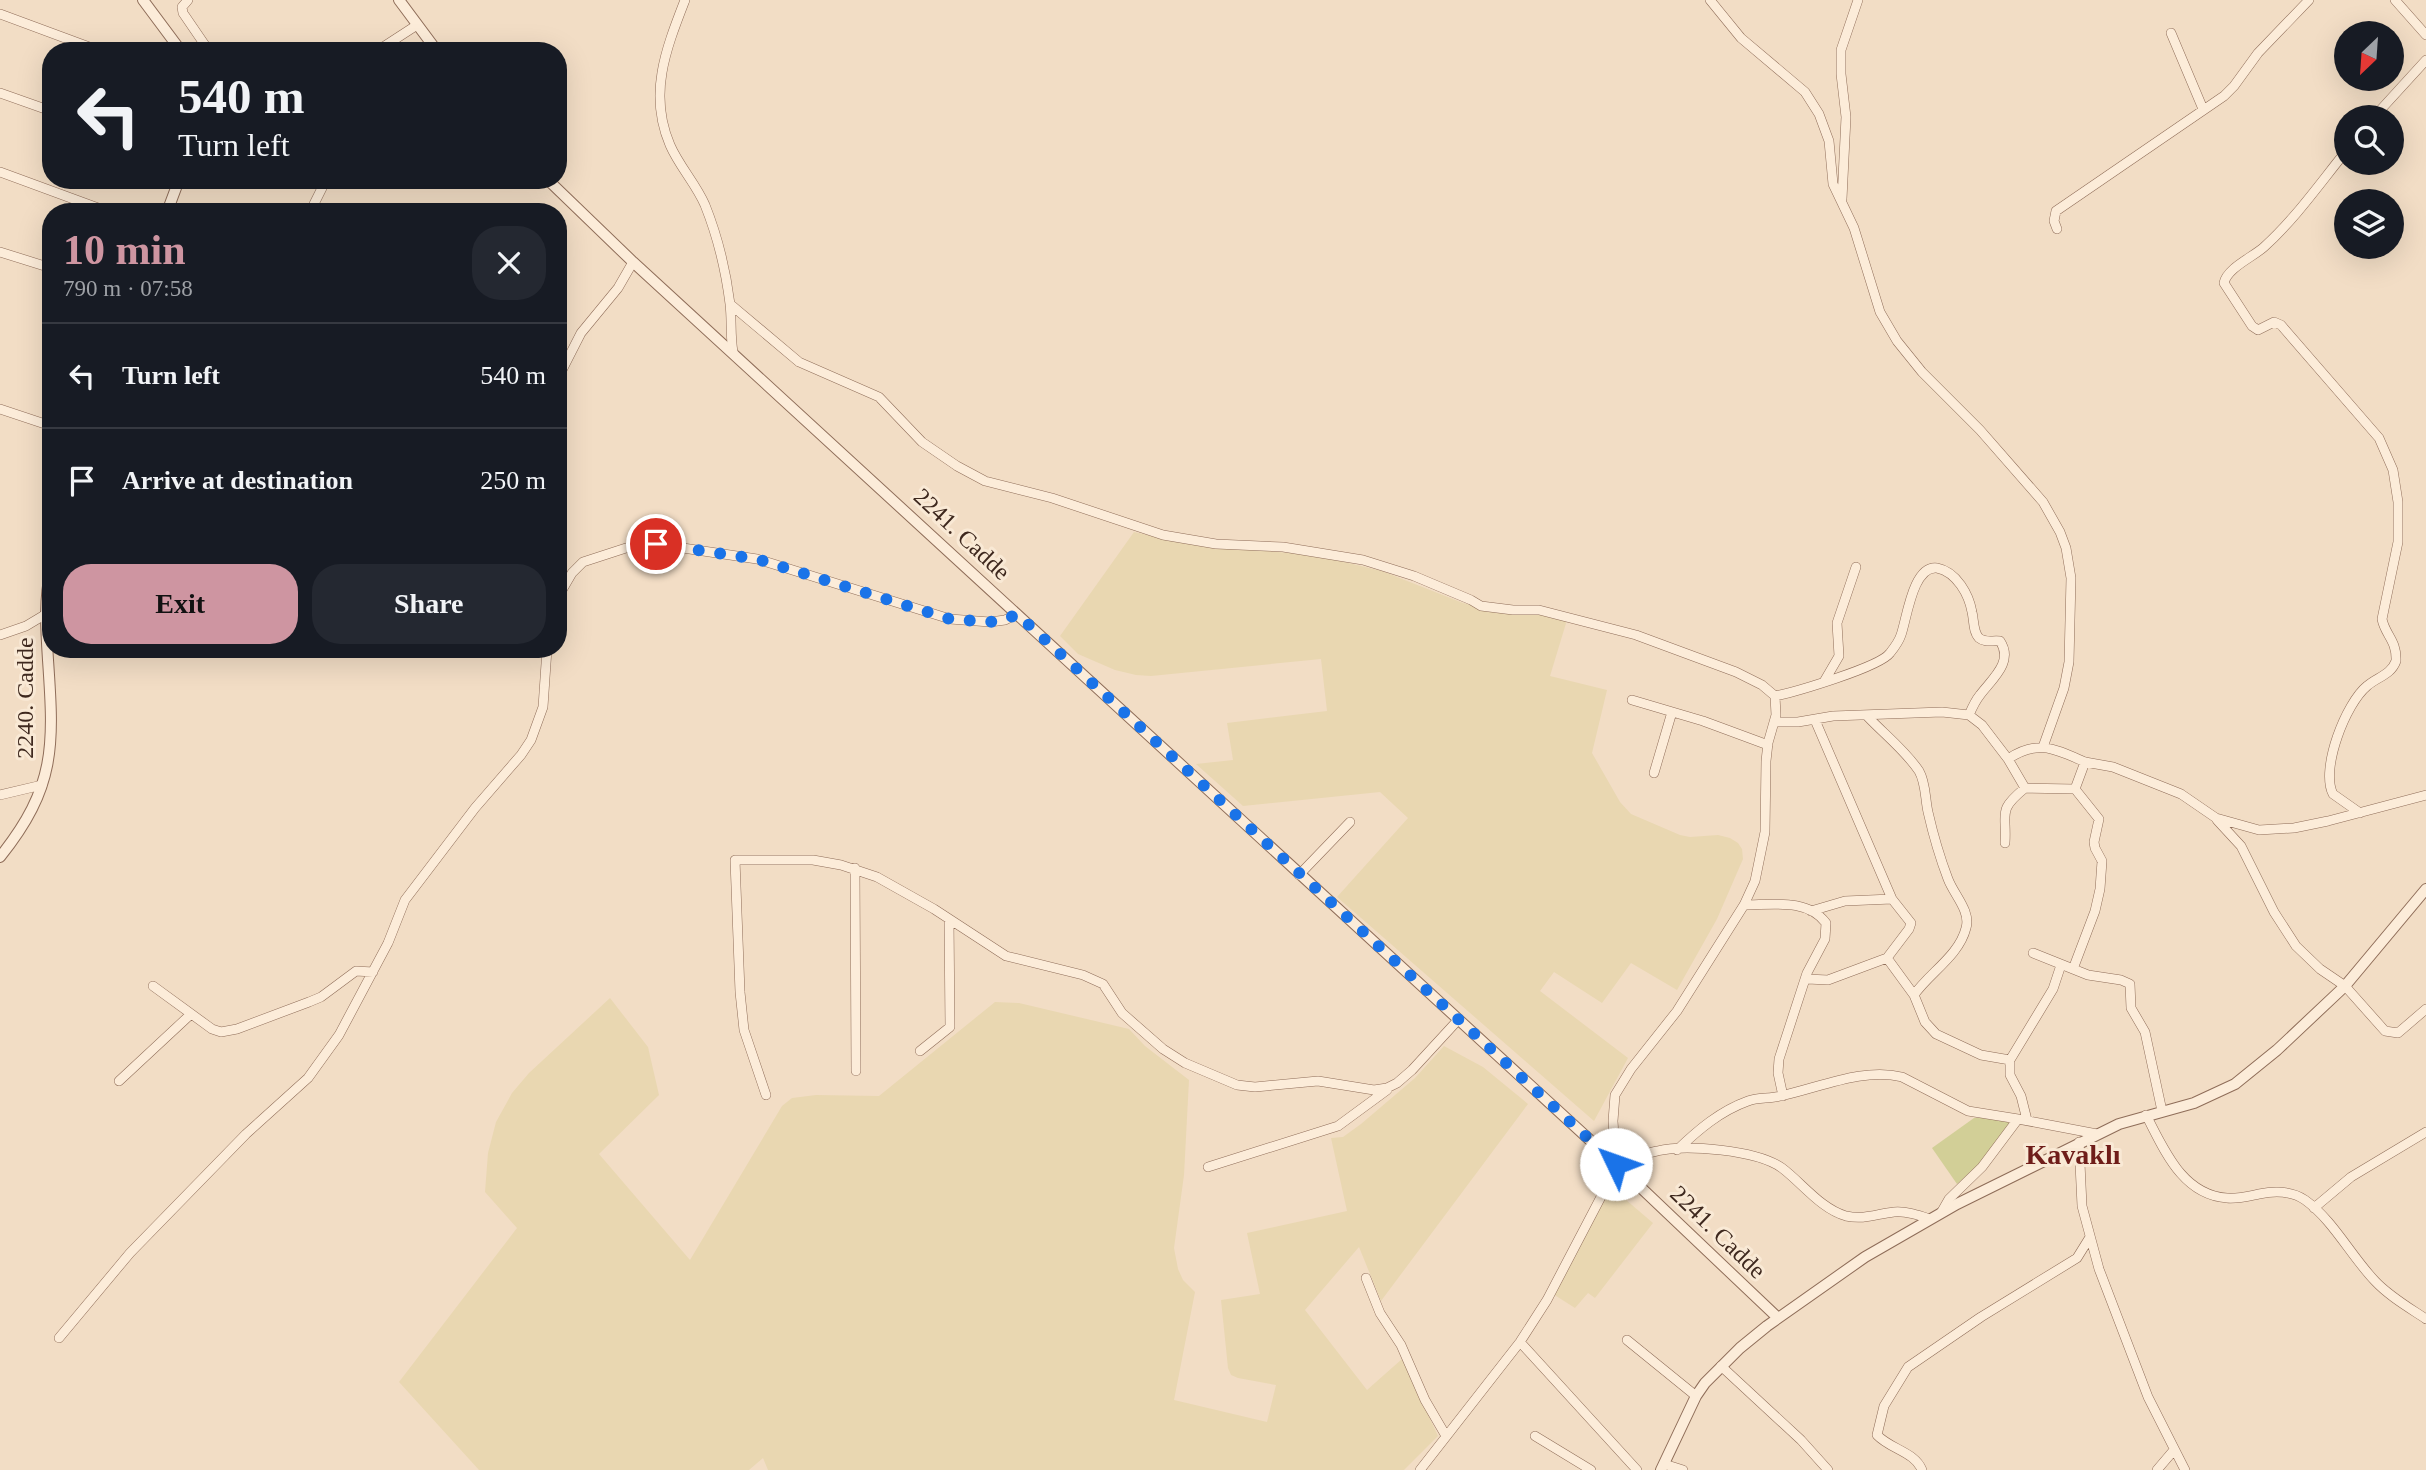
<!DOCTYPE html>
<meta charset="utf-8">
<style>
:root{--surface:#171b24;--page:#242831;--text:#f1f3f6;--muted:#9ea1a6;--line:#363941;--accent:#ce95a1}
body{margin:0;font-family:"Times New Roman",serif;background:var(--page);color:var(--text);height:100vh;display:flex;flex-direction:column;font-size:26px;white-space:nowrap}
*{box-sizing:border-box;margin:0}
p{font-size:23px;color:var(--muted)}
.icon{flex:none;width:38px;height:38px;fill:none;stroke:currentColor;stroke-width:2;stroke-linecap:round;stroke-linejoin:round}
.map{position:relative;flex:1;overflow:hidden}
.sheet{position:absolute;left:42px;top:203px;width:525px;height:455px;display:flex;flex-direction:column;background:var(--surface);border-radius:28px;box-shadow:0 7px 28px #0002}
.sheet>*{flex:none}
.banner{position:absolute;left:42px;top:42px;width:525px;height:147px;border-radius:28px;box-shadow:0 7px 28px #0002;background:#171b24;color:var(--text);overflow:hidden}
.needle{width:46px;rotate:205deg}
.buttons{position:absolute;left:2334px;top:21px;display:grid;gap:14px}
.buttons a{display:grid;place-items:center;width:70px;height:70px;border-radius:50%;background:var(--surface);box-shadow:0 7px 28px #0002;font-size:35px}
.pin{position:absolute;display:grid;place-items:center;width:60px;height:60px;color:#fff;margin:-30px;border:4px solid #fff;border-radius:50%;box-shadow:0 2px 7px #0007}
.me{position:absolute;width:77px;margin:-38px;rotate:312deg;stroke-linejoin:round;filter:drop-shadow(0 0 5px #0008)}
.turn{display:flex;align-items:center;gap:24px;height:147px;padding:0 21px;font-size:32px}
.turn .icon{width:91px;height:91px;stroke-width:2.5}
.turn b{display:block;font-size:49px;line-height:60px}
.round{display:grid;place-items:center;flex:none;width:74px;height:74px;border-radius:28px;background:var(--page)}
.summary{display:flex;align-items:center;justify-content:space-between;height:119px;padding:0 21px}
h1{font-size:42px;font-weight:600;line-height:52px;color:var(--accent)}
.cta{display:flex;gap:14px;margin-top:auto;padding:14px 21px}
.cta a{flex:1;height:80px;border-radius:28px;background:var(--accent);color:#111;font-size:28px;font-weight:600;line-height:80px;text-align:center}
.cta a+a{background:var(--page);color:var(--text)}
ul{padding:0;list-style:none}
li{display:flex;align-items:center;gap:21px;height:105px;padding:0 21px;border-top:2px solid var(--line)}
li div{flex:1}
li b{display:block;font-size:26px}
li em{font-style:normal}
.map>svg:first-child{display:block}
</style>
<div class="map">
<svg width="2426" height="1470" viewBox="0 0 2426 1470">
<rect width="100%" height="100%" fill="#f2ddc5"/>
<path fill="#e9d7b1" d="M1134 532 1188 544 1312 555 1340 561 1382 571 1463 603 1487 609 1531 613 1567 620 1550 676 1607 690 1592 753 1620 802 1631 814 1680 835 1690 837 1718 835 1730 838 1738 843 1742 849 1743 859 1717 919 1677 990 1631 963 1602 1003 1554 972 1540 991 1628 1058 1594 1121 1337 897 1408 818 1380 792 1243 806 1196 764 1233 760 1227 723 1327 711 1321 659 1151 676 1136 675 1115 670 1078 654 1060 636Z
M610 998 648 1047 659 1095 599 1154 690 1260 782 1106 792 1098 816 1095 879 1096 995 1002 1019 1003 1129 1029 1145 1046 1189 1080 1184 1175 1174 1248 1178 1269 1183 1280 1195 1292 1174 1400 1267 1422 1276 1385 1238 1378 1231 1375 1228 1368 1221 1300 1260 1294 1247 1233 1347 1211 1331 1138 1343 1137 1361 1124 1415 1078 1444 1046 1483 1067 1528 1104 1381 1301 1359 1247 1305 1310 1367 1390 1402 1359 1438 1436 1404 1470H768L763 1458 749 1470H479L399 1382 517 1228 485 1192 488 1153 496 1122 512 1093 529 1073Z
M1611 1187 1653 1223 1595 1298 1588 1293 1575 1308 1553 1294Z"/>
<path fill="#d2cf97" d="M1995 1117 2010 1123 1977 1167 1957 1184 1932 1148 1974 1118Z"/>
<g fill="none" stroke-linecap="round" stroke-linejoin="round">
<defs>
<path id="minor" d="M188 0 182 7 183 13 209 51
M685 0C666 49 648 94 670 145 679 166 696 184 705 205 717 235 726 272 730 304 732 320 730 334 733 352
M1710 0 1741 38 1805 92 1819 114 1829 141 1833 184 1854 228 1880 312 1897 341 1922 372 1980 430 2043 502 2060 532 2066 548 2071 578 2069 662 2064 688 2043 747
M2395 0 2426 35
M0 14 100 51
M2171 33 2203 109
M377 51 417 25
M0 93 51 111
M2374 117 2426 60
M2347 150C2320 183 2296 218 2264 247 2253 257 2227 268 2224 283L2252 326 2258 330 2274 322 2281 325 2379 438 2393 470 2398 502V542L2382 619C2385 635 2397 640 2396 661 2391 675 2377 677 2367 686 2346 703 2320 769 2333 794L2360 813
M0 172 109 212
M1842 199 1846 117 1841 74V50L1858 0
M310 212 326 180
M2057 229 2054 221 2056 211 2224 96 2234 86 2258 53 2309 0
M0 252 51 268
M730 304 799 362 879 397 922 442 957 466 985 481 1052 498 1163 535 1216 544 1283 547 1363 560 1414 576 1471 600 1481 606 1513 610H1539L1636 635 1736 672 1762 685 1775 696 1776 715 1768 743 1766 761 1765 832 1755 881 1744 905 1677 1011 1631 1069 1615 1095 1613 1121 1616 1164 1603 1193 1547 1300 1520 1342 1420 1470
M558 378 581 333 618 288 633 262
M0 409 51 426
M558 597 572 573 583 562 626 548 656 544 757 559 950 619 990 622 1005 620 1017 614
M0 635 26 626 46 614
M1825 680 1839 656 1837 623 1856 567
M1775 696C1795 692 1880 667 1890 653 1894 648 1899 641 1901 635 1907 618 1913 565 1937 568 1957 572 1969 595 1972 612 1974 620 1973 632 1979 638 1985 643 1993 640 2000 641 2014 662 1992 679 1980 695 1975 701 1972 708 1969 715
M1632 700 1703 721 1768 745
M1867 716C1884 734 1905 750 1919 771 1926 783 1925 799 1928 812 1933 834 1940 858 1948 879 1954 895 1971 911 1966 928 1959 956 1929 973 1914 995
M1815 720 1892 899 1911 923 1909 929 1887 958
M1774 722H1798L1833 716 1942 712 1969 715 1982 725 2008 759 2025 788 2075 789
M2008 759C2038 739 2055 749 2085 762
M1654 773 1672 712
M0 795 42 785
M2217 820 2241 846 2274 912 2296 946 2320 969 2345 986 2385 1031 2398 1033 2426 1009
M2005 843C2007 812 1997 811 2025 788
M855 868 856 1071
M1299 875 1350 822
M1744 905C1772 905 1807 898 1826 923L1825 939 1807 973 1779 1059 1778 1073 1783 1096
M1811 911 1845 901 1892 899
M2033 953 2088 975 2121 980 2130 984 2131 1008 2145 1032 2162 1111
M2073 969 2095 911 2100 889 2102 861 2095 848 2094 842 2099 819 2075 789 2085 762 2113 767 2181 794 2216 818 2259 830 2294 828 2328 821 2426 795
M1807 979 1828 980 1887 958 1914 995 1925 1022 1936 1034 1981 1055 2010 1060
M153 986 212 1029 221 1032 237 1029 309 1002 321 997 356 971 373 972
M920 1051 950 1027 949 919
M119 1081 191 1014
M766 1095 744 1030 740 992 735 860H813L841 865 877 877 934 909 1006 956 1083 975 1103 984 1122 1013 1163 1049 1185 1063 1237 1085 1255 1087 1318 1081 1374 1090 1387 1088 1397 1083 1412 1070 1458 1020
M2146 1115C2164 1149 2182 1195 2227 1198 2238 1199 2249 1196 2259 1194 2274 1191 2292 1191 2305 1200 2333 1220 2351 1256 2375 1281 2389 1296 2408 1307 2426 1319
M2027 1120 2021 1096 2010 1075V1060L2053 989 2061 965
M2079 1142 2082 1206 2099 1269 2148 1397 2185 1470
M1677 1150C1698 1130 1720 1111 1748 1101 1758 1097 1770 1099 1780 1096 1819 1088 1863 1067 1902 1077L1968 1111 2018 1119
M1616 1164C1629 1159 1643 1154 1657 1151 1686 1144 1757 1150 1782 1168 1802 1183 1821 1209 1846 1216 1864 1220 1876 1214 1894 1212 1906 1211 1918 1215 1930 1219
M1208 1167 1338 1126 1387 1090
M2314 1208 2351 1177 2426 1132
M1941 1213 1949 1199 1982 1167 2018 1119 2097 1134
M1366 1278 1380 1313 1401 1345 1425 1400 1446 1436
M59 1338 130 1253 246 1134 308 1078 339 1035 388 943 405 900 475 808 521 755 531 740 543 707 547 649
M1627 1340 1696 1396
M1520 1342 1637 1470
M1721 1366 1801 1440 1828 1470
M1535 1436 1591 1470
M1664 1464 1683 1470
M1922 1470C1915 1452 1890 1449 1877 1435L1884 1406 1908 1367 1981 1317 2077 1258 2090 1237
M2157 1470 2174 1450"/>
<path id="tertiary" d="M143 0 181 51
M399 0 437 51
M548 180 633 262 1616 1164 1778 1318
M167 212 179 180
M0 857C56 787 54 746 48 660 46 629 44 599 51 569
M1661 1470 1696 1396 1705 1383 1740 1348 1767 1326 1865 1257 1957 1204 2119 1124 2194 1103 2235 1084 2277 1050 2345 986 2426 889"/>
</defs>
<use href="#minor" stroke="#8f6d59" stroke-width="10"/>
<use href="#tertiary" stroke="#8f6d59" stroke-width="12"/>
<use href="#minor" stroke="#fcecd9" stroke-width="9"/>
<use href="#tertiary" stroke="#fcecd9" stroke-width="10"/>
</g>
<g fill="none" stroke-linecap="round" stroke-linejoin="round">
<path stroke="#1a73e8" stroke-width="12" stroke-dasharray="0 21.6" d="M656 544 757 559 950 619 990 622 1005 620 1017 614 1616 1164"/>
</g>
<g text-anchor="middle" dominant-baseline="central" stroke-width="6" stroke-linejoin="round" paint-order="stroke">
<g font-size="24" fill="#3e281e" stroke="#f9e9d5">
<text transform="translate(962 534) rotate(43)">2241. Cadde</text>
<text transform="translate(25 698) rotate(-90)">2240. Cadde</text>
<text transform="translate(1718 1232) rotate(44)">2241. Cadde</text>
</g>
<g font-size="28" font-weight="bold" fill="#6f1d19" stroke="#f9e9d5">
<text x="2073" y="1154">Kavaklı</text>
</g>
</g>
</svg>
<div class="buttons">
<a><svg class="needle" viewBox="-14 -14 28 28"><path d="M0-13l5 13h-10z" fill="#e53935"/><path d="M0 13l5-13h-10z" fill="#9ea1a6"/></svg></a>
<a><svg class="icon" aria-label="search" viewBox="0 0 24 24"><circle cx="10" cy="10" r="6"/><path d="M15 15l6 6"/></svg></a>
<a><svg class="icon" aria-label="layers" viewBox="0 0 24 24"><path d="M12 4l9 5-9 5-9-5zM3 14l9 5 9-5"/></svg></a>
</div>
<div class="pin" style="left:656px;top:544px;background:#d93025"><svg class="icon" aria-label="arrive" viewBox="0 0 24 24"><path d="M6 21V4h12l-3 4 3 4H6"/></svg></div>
<svg class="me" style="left:1616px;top:1164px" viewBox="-20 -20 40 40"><circle r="19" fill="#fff"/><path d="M0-13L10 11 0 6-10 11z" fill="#1a73e8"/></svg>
<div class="banner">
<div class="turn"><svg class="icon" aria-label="left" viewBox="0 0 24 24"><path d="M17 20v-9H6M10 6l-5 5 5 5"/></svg><div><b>540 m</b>Turn left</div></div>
</div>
<section class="sheet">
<div class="summary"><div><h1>10 min</h1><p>790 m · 07:58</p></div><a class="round"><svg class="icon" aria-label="close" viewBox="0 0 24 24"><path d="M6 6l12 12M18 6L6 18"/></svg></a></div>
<ul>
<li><svg class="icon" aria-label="left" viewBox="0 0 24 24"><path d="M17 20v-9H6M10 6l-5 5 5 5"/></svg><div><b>Turn left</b></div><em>540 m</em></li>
<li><svg class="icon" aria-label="arrive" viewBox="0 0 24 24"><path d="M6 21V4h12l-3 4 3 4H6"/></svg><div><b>Arrive at destination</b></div><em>250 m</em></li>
</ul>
<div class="cta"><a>Exit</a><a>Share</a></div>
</section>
</div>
